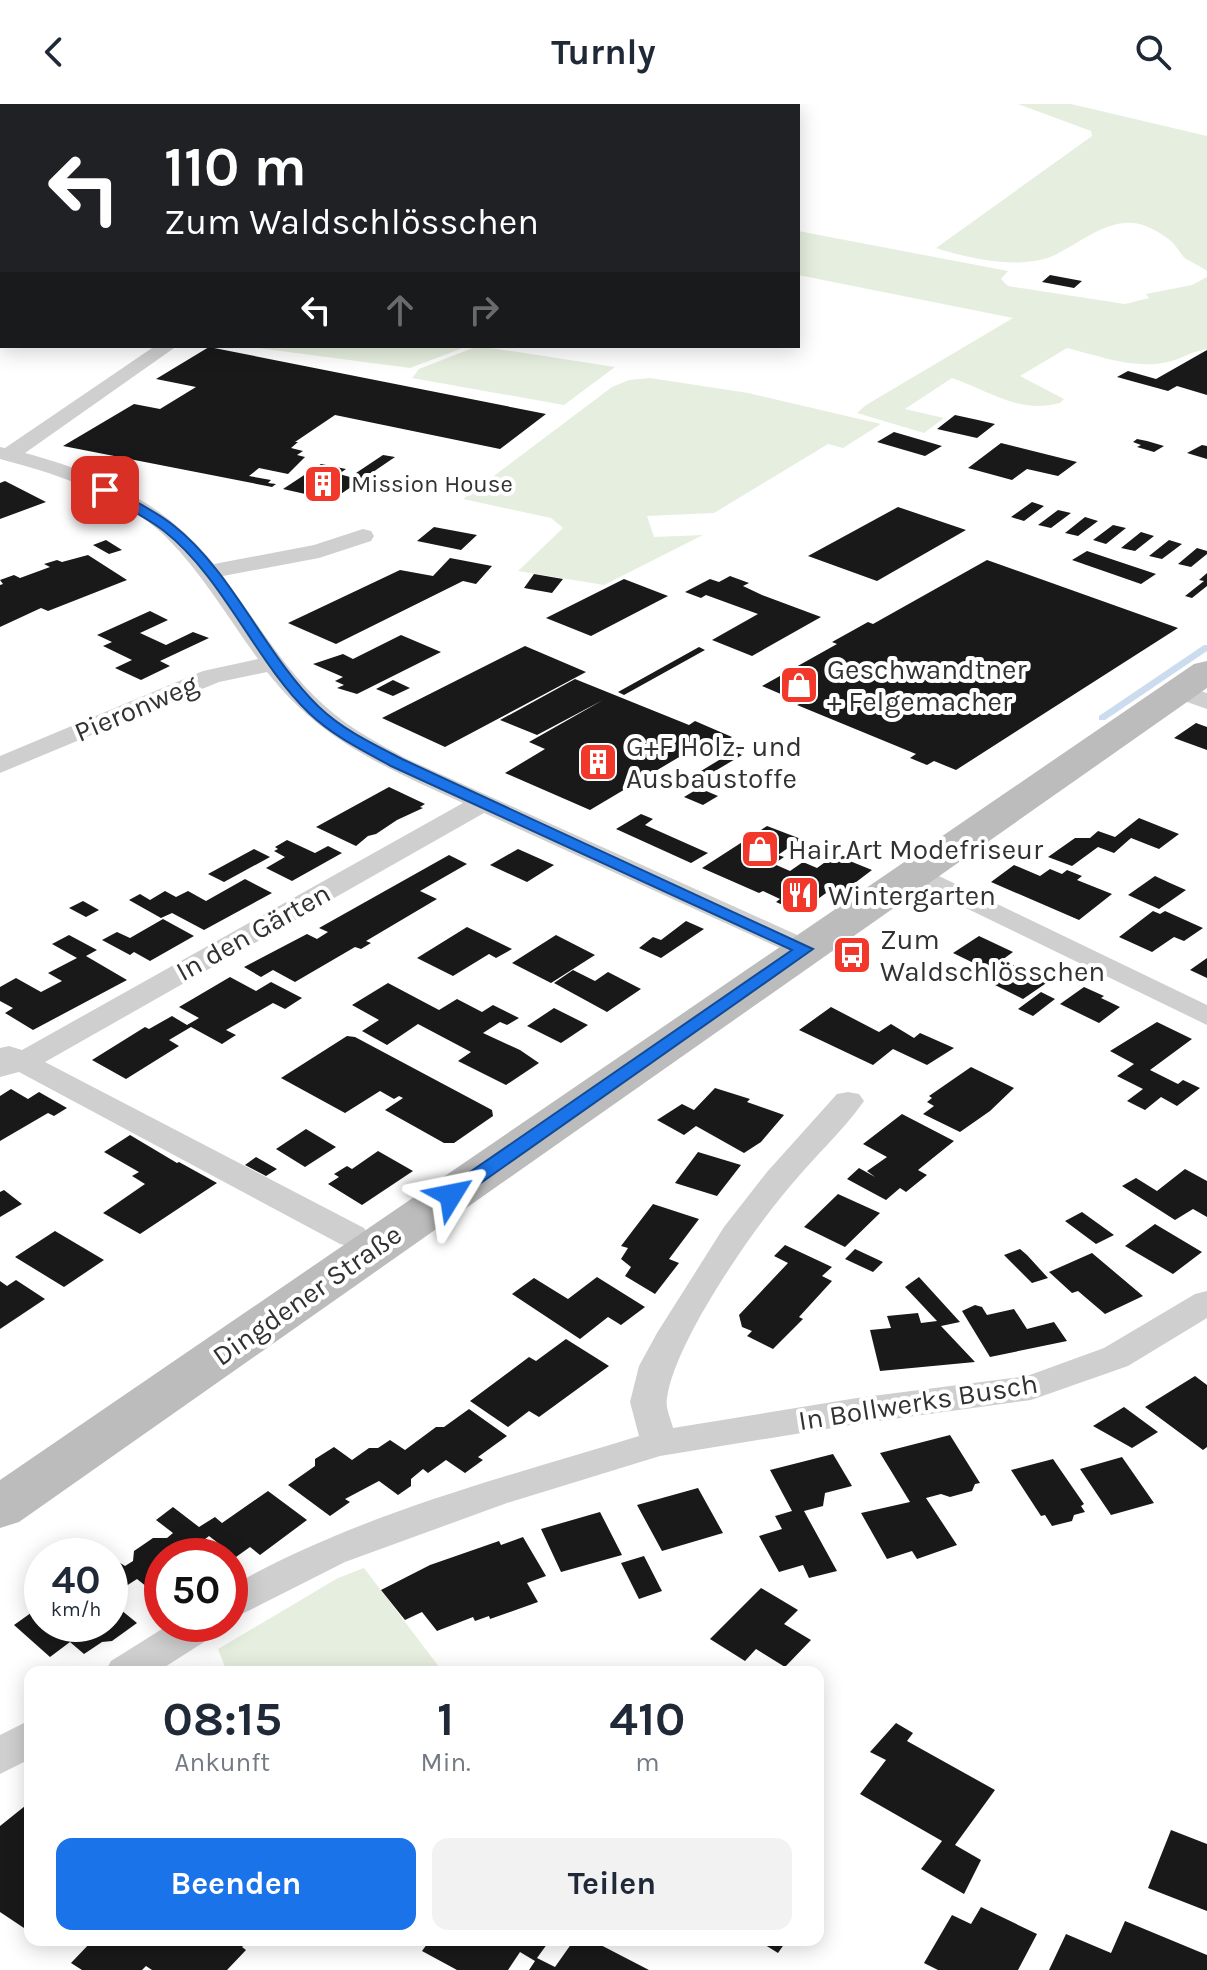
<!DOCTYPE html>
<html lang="de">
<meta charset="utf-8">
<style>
:root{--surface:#fff;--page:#f2f2f3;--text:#1f2937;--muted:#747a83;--accent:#1a73e8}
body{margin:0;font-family:Karla,sans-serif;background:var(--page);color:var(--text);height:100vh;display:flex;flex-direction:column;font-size:30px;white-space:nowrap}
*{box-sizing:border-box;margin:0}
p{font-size:26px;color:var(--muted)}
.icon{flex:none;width:44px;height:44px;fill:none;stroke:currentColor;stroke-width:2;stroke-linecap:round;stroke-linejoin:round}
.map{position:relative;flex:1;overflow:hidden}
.details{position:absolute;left:24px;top:1562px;width:800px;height:280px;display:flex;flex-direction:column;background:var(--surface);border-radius:16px;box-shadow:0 4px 20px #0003}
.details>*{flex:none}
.hud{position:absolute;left:0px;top:0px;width:800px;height:244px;box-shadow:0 4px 20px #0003;background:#202124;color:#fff;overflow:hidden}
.speed{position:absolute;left:24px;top:1434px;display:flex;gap:16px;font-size:40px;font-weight:700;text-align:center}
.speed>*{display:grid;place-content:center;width:104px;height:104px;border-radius:50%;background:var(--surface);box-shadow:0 4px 20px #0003;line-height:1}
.speed small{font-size:20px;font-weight:400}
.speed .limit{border:12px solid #d22;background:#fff;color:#111}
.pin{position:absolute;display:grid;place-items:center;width:68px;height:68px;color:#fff;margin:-34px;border-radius:16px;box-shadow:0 4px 12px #0006}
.me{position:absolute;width:88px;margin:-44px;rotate:55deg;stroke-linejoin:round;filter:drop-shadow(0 0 6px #0008)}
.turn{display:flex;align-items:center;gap:28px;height:168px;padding:0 32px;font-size:36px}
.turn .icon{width:104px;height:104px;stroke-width:2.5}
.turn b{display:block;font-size:56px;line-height:68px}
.lanes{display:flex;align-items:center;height:76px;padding:0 32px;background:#0003;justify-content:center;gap:40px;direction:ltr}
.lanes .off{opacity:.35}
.eta{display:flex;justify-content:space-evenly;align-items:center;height:136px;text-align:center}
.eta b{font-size:48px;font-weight:700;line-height:56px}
.button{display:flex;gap:16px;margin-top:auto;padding:16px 32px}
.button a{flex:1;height:92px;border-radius:16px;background:var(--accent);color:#fff;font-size:32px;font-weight:700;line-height:92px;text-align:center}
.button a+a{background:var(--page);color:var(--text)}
header{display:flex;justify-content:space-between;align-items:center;height:104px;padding:0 32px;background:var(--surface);font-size:36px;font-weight:700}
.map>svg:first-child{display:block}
</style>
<header><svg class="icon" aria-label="back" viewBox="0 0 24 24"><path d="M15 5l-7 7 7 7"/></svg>Turnly<svg class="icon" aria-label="search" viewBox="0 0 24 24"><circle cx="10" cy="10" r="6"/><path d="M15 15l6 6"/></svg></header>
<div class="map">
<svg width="1207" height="1866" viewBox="0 0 1207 1866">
<rect width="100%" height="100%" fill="#fff"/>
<path fill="#e6efdf" d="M1018 0H1071L1207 32V167C1200 162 1193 159 1186 155 1181 151 1178 145 1174 140 1168 133 1152 124 1143 121 1105 109 1071 150 1040 156 1006 163 968 154 936 144L1092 32 1091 27Z
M798 127 1008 167 1001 175 1008 182 1125 200 1149 194 1146 190 1192 181 1207 173V245C1194 247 1184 253 1172 257 1137 267 1100 252 1067 244L1020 272 1064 295 1060 299C1018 310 990 287 952 274L905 305 944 314 924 329 857 309 866 301 1013 214 798 171Z
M243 242H468L410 264Z
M478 242 615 263 564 301 412 274 419 265Z
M650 274 748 289 881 320 843 344 828 340 714 409 647 412 654 433 703 431 604 481 518 467 563 424 551 414 463 395 612 283 629 276Z
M364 1464 443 1568H227L218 1545 338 1474Z"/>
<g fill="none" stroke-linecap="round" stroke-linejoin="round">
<path fill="#cbdcef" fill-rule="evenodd" d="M1204 541H1207V547L1105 616H1099V612Z"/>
</g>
<path fill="#191919" d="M1050 171 1082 177 1074 184 1042 178Z
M209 243 546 310 500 345 335 311 295 338H298L291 344 303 347 297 351 305 353 288 370 259 364 249 372 271 376 268 379 276 380 272 383 63 342 134 300 160 305 196 283 156 275Z
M1207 246V291L1177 282 1168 287 1117 273 1128 267 1156 275Z
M955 311 978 316 995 320 977 334 937 325Z
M894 328 942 342 925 352 877 338Z
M1137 335 1147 337 1164 342 1154 348 1137 343 1141 341 1133 338Z
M1001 339 1077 358 1058 372 1027 365 1012 376 968 364Z
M1202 341 1207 342V355L1187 349Z
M383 351 395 353 332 396 283 385 321 360 346 365 339 370 350 373Z
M5 377 46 398 0 415V379Z
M1032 398 1044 402 1024 417 1011 413Z
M898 403 966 426 877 477 808 452Z
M1058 406 1071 409 1051 424 1038 421Z
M1085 413 1098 417 1078 432 1065 429Z
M1113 421 1126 424 1106 440 1093 436Z
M434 423 477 431 461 446 417 437Z
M1141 428 1154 432 1135 447 1121 444Z
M106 436 122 446 109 450 93 441Z
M1169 436 1182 440 1162 455 1149 452Z
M1197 444 1207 447V450L1191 463 1178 460Z
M1087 447 1156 470 1141 480 1072 456Z
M88 451 127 476 48 507 41 504 0 523V481L3 480 0 476 14 471 20 474 50 463 44 460 57 456 62 458Z
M450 454 492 462 476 480 463 477 336 540 288 519 400 466 433 472Z
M987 456 1178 524 956 666 934 657 927 661 910 654 916 650 797 601 802 599 762 582 837 540 832 538 868 518 873 520Z
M1207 469V482L1192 494 1185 492 1204 477 1199 476Z
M534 470 563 475 552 489 524 484Z
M730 472 749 479 743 482 762 491 821 513 752 552 712 536 758 510 706 491 701 494 685 488 710 475 719 478Z
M624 475 668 492 591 532 546 514Z
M150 507 168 516 140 529 166 541 193 528 209 534 160 557 170 562 141 576 115 564 132 556 103 542 112 538 97 531Z
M401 531 441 548 357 590 337 584 344 581 335 577 343 573 313 560 343 550 353 555Z
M525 542 586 568 445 643 382 614Z
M699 543 705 546 624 591 618 588Z
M575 575 689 621 695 617 732 633 702 651 691 646 590 706 505 669 545 645 529 638 603 596 537 631 500 616Z
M393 576 410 584 393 592 376 585Z
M1196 619 1207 623V646L1174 634Z
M734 647 742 651 700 676 691 673Z
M389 683 425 700 420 703 423 704 397 716 376 730 368 732 356 742 316 723Z
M699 684 718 692 703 701 684 693Z
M641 710 653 715 645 721 708 749 691 759 616 725Z
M1139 714 1179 730 1159 745 1131 734 1114 749 1098 743 1072 762 1048 753 1075 734H1090L1098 727 1115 733Z
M767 722 801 735 778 751 784 753 774 760 790 767 803 758 817 764 835 751 872 766 843 788 833 784 804 805 796 802 792 805 776 798 780 795 763 787 759 789 702 764Z
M287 736 315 749 328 742 342 749 292 777 266 764 285 753 274 747 278 745 275 743Z
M254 745 270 753 224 778 208 770Z
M518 745 554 761 527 778 490 761Z
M449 751 467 760 420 787 437 795 366 837 371 839 361 845 355 843 295 878 273 866 261 873 244 863 307 830 317 835 328 828 319 824Z
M1014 761 1040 772 1050 765 1062 770 1067 766 1082 772 1077 776 1112 790 1079 816 991 778Z
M1155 772 1170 779 1186 786 1159 805 1128 791Z
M245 775 272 789 204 826 172 809 161 814 129 796 140 790 150 796 165 787 176 793 188 787 206 797Z
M83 797 99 806 86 813 69 804Z
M1153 807 1160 810 1165 807 1203 824 1184 837 1174 833 1152 848 1119 833Z
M163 815 194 832 150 857 134 848 130 851 102 836 117 828 130 834Z
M686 817 704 825 661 854 639 844 653 833 661 836Z
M467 823 512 845 496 854 489 850 453 872 417 854Z
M69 831 97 846 86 852 127 876 33 926 5 909 13 904 0 897V883L16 874 41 888 62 877 48 869 77 854 52 840Z
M556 831 595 851 551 879 512 859Z
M979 832 1013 848 1002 856 1026 867 1036 860 1058 871 1023 895 977 872 986 865 953 849Z
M1207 854V874L1190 866Z
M573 866 595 877 608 868 641 885 607 908 554 879Z
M230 873 256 887 271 878 302 894 285 905 273 899 226 926 236 931 222 940 191 923 169 936 179 942 126 975 92 956 145 923 149 925 172 912 187 921 199 914 179 903Z
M388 879 439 906 457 895 482 908 493 901 519 914 507 921 500 918 483 929 520 946 539 959 506 981 458 957 471 948 418 920 387 941 362 927 379 916 352 901Z
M1084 883 1104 892 1101 894 1120 903 1099 919 1060 900Z
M1041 888 1055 895 1033 912 1018 905Z
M831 903 879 928 891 920 914 934 920 929 954 944 927 961 893 945 873 961 799 926Z
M554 904 588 921 561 939 527 922Z
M1157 918 1192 935 1150 966 1178 980 1183 976 1200 984 1177 1002 1161 993 1145 1006 1127 997 1143 985 1117 972 1134 960 1110 947Z
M347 932 355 933 492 1006 493 1012 454 1039H444L385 1006 403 994 399 992 394 995 380 987 345 1009 281 974Z
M971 963 1014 984 990 1007 960 1028 923 1010 934 1002 927 998 932 994 929 992Z
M715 984 750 995 747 998 784 1011 761 1038 744 1049 696 1022 684 1031 657 1016 682 1000 694 1006Z
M11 985 28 995 39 988 67 1004 54 1012 48 1009 0 1037V992Z
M902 1010 954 1037 918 1066 927 1071 906 1088 900 1084 886 1096 847 1075 859 1064 875 1073 867 1067 887 1053 863 1040Z
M306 1025 336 1043 305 1063 276 1045Z
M130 1031 177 1059 179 1058 217 1079 140 1130 103 1109 145 1080 132 1072 139 1068 104 1048Z
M378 1047 413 1067 362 1101 328 1080 339 1073 334 1070 347 1062 352 1065Z
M698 1048 741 1061 717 1092 675 1079Z
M256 1053 277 1065 266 1072 245 1061Z
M1185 1065 1207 1077V1113L1193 1105 1175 1116 1122 1082 1136 1074 1157 1087Z
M4 1086 22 1100 0 1113V1088Z
M838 1090 880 1109 845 1143 804 1123Z
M653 1100 699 1115 669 1155 679 1159 655 1190 625 1172 631 1163 621 1155 628 1144 621 1142Z
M1082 1108 1114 1131 1096 1140 1065 1117Z
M1155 1120 1202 1148 1173 1170 1125 1142Z
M55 1127 104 1156 64 1183 15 1153Z
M785 1141 832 1163 822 1172 832 1177 799 1213 803 1215 773 1245 747 1232 752 1227 742 1223 739 1211 788 1159 774 1152Z
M855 1145 883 1158 873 1168 845 1155Z
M1020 1145 1027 1151 1048 1174 1032 1179 1004 1151Z
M1092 1149 1143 1192 1105 1210 1078 1187 1072 1189 1049 1168Z
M597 1173 645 1203 621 1221 608 1213 580 1235 512 1190 534 1174 568 1195Z
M919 1173 960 1218 941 1222 975 1258 880 1267 870 1226 891 1224 887 1212 918 1209 921 1219 937 1217 905 1183Z
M16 1176 45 1195 0 1225V1177L7 1182Z
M975 1201 982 1203 987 1211 1014 1205 1027 1225 1054 1218 1067 1237 990 1253 962 1207Z
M566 1235 609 1262 539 1313 529 1307 508 1323 470 1297 529 1253 536 1257Z
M1195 1272 1207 1281V1343L1203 1346 1145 1303Z
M1124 1303 1158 1328 1132 1344 1093 1322Z
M469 1305 507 1332 478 1353 483 1356 465 1369 446 1356 428 1369 423 1365 411 1375V1382L398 1391 379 1377 345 1395 350 1398 330 1412 288 1381 315 1362V1355L334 1343 352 1356 369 1344H378L390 1336 405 1346 436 1323H444Z
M950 1331 980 1379 975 1380 972 1387 950 1393 941 1390 926 1394 957 1441 917 1455 912 1447 887 1455 861 1409 910 1398 880 1349Z
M833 1350 852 1382 825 1389 823 1402 804 1407 837 1467 809 1474 803 1461 779 1468 759 1432 782 1425 775 1412 792 1407 770 1366Z
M1122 1353 1154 1399 1111 1411 1080 1365Z
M1053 1355 1084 1400 1081 1402 1085 1408 1074 1411 1072 1417 1052 1422 1045 1411 1041 1412 1011 1366Z
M698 1384 723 1429 662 1447 637 1401Z
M268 1387 307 1416 260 1451 250 1443 236 1453 209 1432 196 1442 209 1452H162V1495L137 1475 123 1484 110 1474V1458L114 1455 125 1462 133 1457 134 1447 153 1434H167L173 1429 156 1416 173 1403 199 1423 215 1413 222 1419Z
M600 1408 622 1451 561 1468 541 1425Z
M523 1433 546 1472 527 1479 538 1498 490 1515 489 1512 475 1517 473 1513 437 1527 422 1508 405 1516 381 1486 430 1461 499 1437 501 1441Z
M644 1452 662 1487 639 1495 621 1459Z
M761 1484 798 1506 784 1520 811 1536 785 1563 756 1545 745 1557 710 1535Z
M110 1497 137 1519 112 1537 102 1538 84 1550 70 1538 50 1553 14 1521 35 1506 42 1512V1520H110Z
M896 1619 913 1629 907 1637 995 1686 955 1741 981 1756 964 1790 921 1765 942 1737 860 1690 886 1656 870 1648Z
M30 1698V1828L0 1808V1722Z
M1171 1726 1207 1740V1807L1148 1784Z
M981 1803 1037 1830 1018 1866H938L924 1859 952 1811 971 1820Z
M1125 1817 1207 1851V1866H1049L1066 1830 1111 1849Z
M93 1836H108L114 1840 117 1836H249L242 1843 246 1846 227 1866H152L146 1862 142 1866H82L71 1859Z
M430 1836H550L537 1854 555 1863 574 1836H591L649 1866H529L535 1857 520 1848 508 1866H457L422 1847Z
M757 1836H787L778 1849Z"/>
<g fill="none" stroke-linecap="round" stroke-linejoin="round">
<path fill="#cfcfcf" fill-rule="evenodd" d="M155 242H177L25 349C102 370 163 398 214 460L314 441 363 425 371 427 374 432 371 437 319 454 223 472C257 518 285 567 326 603 349 624 378 639 405 654L815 839 819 845 815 851 805 854 795 851 484 709 45 958 364 1124 369 1132 364 1140 352 1143 340 1140 19 968 0 973V944L9 942 22 946 463 699C386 664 321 637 267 568L219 578 0 669V652L203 567 258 555C228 514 202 469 166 433 122 391 57 370 0 355V343L5 344Z
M1179 580 1207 589V605L1170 592 1167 587 1170 582Z
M916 761 1207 901V921L906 775 902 769 906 763Z
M848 988 859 990 864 997C843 1027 815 1052 792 1080 753 1125 675 1237 667 1294 665 1304 671 1315 673 1324L857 1294 1027 1272 1104 1244 1195 1190 1207 1187V1214L1128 1262 1031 1296 857 1320 660 1352 507 1399 345 1458 230 1516V1483C358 1410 500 1375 639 1332L630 1298 639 1262 657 1229 724 1123 767 1068 837 990Z
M170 1520H221L215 1531 157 1568H105L111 1557Z
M30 1616V1655L0 1670V1631Z"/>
<path fill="#bcbcbc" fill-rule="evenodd" d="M1207 557V584L19 1418 0 1424V1376L1194 560Z"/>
</g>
<path fill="#1a73e8" stroke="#114b97" stroke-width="2" d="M100 383H110C130 395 154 406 173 421 232 467 265 551 319 603 343 626 373 640 402 655L813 845 458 1095H444L441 1091 444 1086 792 846 391 662C362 646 333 632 309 609 255 557 223 473 164 427 145 412 121 401 100 389Z"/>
<defs>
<symbol id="building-square" viewBox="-11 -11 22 22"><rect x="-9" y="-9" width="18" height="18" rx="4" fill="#f1382b" stroke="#fff"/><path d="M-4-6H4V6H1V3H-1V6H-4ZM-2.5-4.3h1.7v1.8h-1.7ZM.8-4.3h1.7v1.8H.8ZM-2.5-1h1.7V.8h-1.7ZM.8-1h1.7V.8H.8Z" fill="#fff"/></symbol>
<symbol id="shop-square" viewBox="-11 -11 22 22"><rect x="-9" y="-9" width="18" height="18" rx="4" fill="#f1382b" stroke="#fff"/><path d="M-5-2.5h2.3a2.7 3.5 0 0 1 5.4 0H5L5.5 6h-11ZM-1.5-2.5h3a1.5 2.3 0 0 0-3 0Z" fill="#fff"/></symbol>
<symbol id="restaurant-square" viewBox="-11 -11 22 22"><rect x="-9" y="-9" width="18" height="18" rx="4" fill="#f1382b" stroke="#fff"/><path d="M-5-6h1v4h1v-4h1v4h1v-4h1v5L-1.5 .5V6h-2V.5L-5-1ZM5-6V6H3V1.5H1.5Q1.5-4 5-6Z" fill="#fff"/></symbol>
<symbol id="bus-square" viewBox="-11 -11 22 22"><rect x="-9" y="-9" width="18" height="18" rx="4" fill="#f1382b" stroke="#fff"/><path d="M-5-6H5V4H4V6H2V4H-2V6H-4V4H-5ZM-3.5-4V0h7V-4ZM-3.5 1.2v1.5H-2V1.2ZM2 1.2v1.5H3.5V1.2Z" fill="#fff"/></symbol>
</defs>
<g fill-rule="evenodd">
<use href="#building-square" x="301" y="358" width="44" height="44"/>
<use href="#shop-square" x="777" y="559" width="44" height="44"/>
<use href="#building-square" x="576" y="636" width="44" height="44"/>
<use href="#shop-square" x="738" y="723" width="44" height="44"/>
<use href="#restaurant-square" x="778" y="769" width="44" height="44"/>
<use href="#bus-square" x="830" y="829" width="44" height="44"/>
</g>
<g text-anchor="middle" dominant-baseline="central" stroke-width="8" stroke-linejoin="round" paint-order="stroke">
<g font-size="24" fill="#323232" stroke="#fff" text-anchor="start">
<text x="351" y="380">Mission House</text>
</g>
<g font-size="28" fill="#323232" stroke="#fff" text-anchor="start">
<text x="827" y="565">Geschwandtner<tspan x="827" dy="32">+ Felgemacher</tspan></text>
<text x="626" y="642">G+F Holz- und<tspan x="626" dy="32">Ausbaustoffe</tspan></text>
<text x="788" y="745">Hair.Art Modefriseur</text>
<text x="828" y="791">Wintergarten</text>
<text x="880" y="835">Zum<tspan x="880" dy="32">Waldschlösschen</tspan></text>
</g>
<g font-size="28" fill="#323232" stroke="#fff">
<text transform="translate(136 604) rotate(-23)">Pieronweg</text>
<text transform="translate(253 828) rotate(-29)">In den Gärten</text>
<text transform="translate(307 1191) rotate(-35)">Dingdener Straße</text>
<text transform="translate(918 1298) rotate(-9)">In Bollwerks Busch</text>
</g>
</g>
</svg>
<div class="speed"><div>40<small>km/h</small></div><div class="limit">50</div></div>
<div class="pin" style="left:105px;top:386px;background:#d93025"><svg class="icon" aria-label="arrive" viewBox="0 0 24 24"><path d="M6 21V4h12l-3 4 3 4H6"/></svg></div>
<svg class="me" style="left:451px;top:1091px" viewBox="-20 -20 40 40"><path d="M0-17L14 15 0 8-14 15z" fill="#1a73e8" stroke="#fff" stroke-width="4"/></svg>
<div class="hud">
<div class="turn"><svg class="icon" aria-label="left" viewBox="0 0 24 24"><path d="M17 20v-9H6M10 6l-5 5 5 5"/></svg><div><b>110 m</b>Zum Waldschlösschen</div></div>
<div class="lanes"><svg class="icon" aria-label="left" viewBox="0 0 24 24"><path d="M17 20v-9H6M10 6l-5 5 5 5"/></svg><svg class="icon off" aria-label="ahead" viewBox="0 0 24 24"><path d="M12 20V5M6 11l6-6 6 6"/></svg><svg class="icon off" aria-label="right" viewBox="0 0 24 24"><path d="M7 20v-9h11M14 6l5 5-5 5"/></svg></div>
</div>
<section class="details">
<div class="eta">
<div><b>08:15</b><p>Ankunft</p></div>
<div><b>1</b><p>Min.</p></div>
<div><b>410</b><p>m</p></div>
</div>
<div class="button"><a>Beenden</a><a>Teilen</a></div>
</section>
</div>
